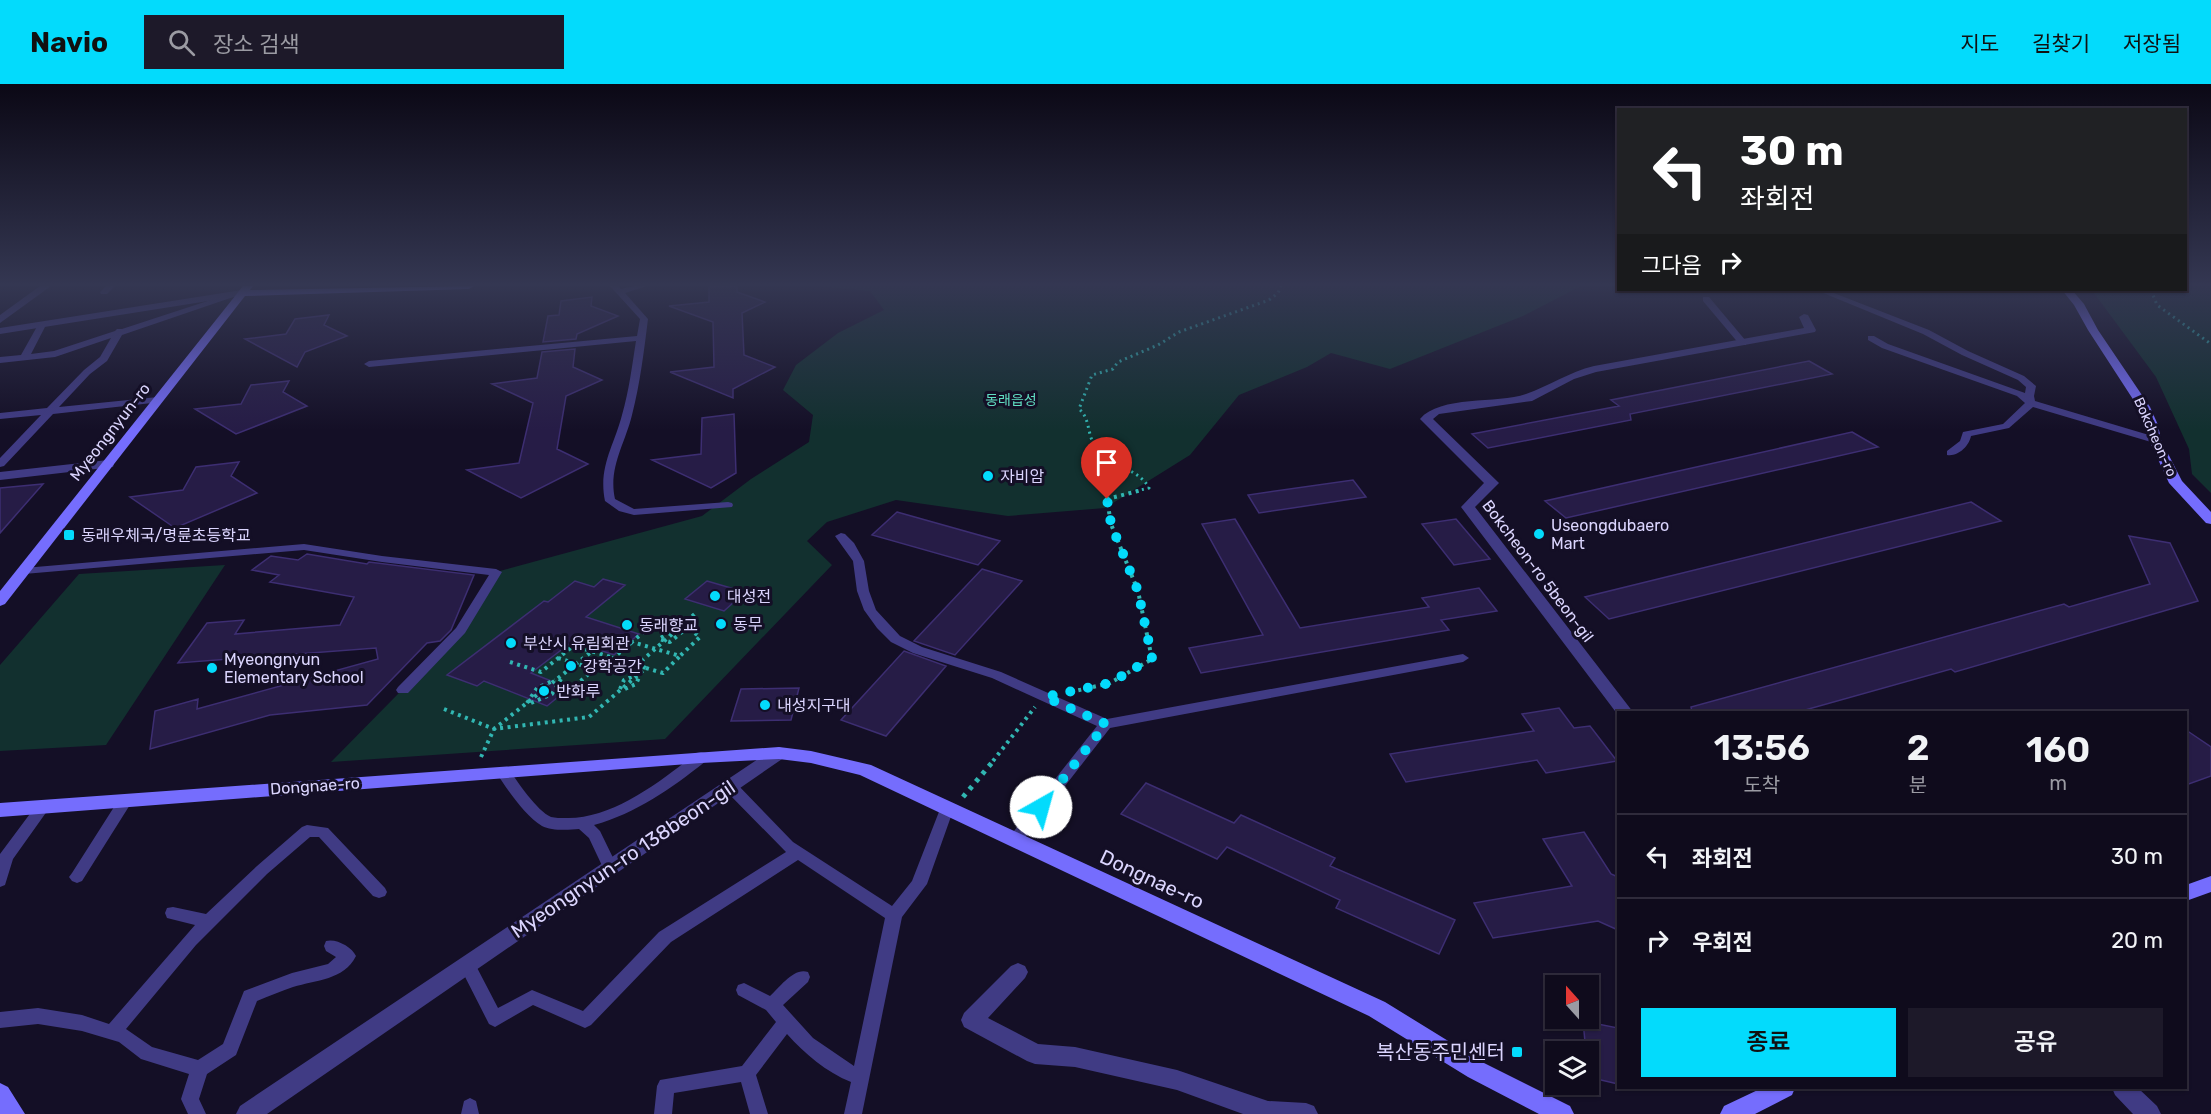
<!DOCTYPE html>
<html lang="ko">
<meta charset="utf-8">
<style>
:root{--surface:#0f0b1c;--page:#1d1929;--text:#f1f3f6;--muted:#9b9ba3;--line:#2f2b3b;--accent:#03dbfc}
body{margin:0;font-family:Rubik,"Noto Sans KR",sans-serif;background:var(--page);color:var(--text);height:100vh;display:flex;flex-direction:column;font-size:22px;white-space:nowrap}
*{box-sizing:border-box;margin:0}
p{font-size:20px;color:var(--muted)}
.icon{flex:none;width:33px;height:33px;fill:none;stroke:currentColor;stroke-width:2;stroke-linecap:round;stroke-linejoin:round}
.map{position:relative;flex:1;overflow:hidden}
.sheet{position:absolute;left:1617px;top:627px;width:570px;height:378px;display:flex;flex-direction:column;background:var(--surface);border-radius:0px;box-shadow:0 2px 4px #0004,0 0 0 2px var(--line)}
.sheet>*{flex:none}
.banner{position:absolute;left:1617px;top:24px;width:570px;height:183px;border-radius:0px;box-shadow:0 2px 4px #0004,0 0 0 2px var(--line);background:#202124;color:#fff;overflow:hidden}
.needle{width:39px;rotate:339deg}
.tools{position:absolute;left:1545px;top:891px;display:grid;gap:12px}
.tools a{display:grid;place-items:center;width:54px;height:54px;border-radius:0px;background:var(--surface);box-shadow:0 2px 4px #0004,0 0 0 2px var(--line);font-size:30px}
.pin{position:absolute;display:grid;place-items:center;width:51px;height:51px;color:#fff;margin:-62px -26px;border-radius:50% 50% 50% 0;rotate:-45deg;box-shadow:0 0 6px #0007}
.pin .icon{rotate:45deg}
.me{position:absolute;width:66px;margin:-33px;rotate:38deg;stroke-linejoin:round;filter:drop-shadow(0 0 4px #0008)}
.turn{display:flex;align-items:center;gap:21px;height:126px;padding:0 24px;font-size:27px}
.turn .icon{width:78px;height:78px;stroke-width:2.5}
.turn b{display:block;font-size:42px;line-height:51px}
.then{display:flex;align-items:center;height:57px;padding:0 24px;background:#0003;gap:12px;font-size:22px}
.eta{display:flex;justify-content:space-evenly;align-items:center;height:102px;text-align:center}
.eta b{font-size:36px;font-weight:600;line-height:42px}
.cta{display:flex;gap:12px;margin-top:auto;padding:12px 24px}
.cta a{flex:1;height:69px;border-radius:0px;background:var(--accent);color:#111;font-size:24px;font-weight:600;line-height:69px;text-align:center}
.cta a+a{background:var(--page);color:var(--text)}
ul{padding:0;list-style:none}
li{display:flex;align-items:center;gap:18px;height:84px;padding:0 24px;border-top:2px solid var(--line)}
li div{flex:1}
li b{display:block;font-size:22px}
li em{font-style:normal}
header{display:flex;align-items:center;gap:36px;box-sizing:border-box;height:84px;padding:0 30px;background:var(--accent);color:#111}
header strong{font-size:28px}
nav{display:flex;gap:33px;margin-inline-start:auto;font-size:21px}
.search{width:420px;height:54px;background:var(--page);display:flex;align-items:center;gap:15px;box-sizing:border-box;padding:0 21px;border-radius:0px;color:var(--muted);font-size:22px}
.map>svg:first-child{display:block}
</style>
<header>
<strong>Navio</strong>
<div class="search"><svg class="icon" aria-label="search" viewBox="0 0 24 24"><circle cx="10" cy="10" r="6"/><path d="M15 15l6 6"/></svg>장소 검색</div>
<nav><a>지도</a><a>길찾기</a><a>저장됨</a></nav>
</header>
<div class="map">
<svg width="2211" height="1030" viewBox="0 0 2211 1030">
<rect width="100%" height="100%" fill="#140f26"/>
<path fill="#12302f" d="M817 202H1581L1523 232 1390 285 1331 269 1307 283 1239 311 1190 371 1105 424 1008 432 896 416 827 438 807 457 832 481 665 655 331 678 461 546 496 488 702 432 751 395 809 358 813 331 783 306 796 281 838 249 884 226 870 207Z
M2186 202H2211V409L2192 390 2189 365 2156 293 2094 209 2099 206H2186Z
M225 481 106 661 0 667V581L79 490Z"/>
<path fill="#261c46" stroke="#3d2e72" stroke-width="1.5" d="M709 202H737V208L765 218 742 229 744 271 775 283 733 305V314L670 288 714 283 713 238 669 222 709 218Z
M592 213 591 222 618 232 577 250 576 255 543 258 548 232 559 231 561 217Z
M329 231 324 241 347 252 305 268 297 283 245 255 286 250 295 235Z
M575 265 573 283 602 296 566 312 557 365 588 380 521 414 467 386 519 379 533 319 492 300 537 294 542 268Z
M1809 277 1832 290 1630 330 1631 336 1488 364 1472 350 1619 322 1611 316Z
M289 297 283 308 307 322 236 350 195 325 241 320 251 301Z
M734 330 736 389 711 404 652 376 701 370 702 334Z
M1852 348 1878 363 1566 434 1545 417Z
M239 378 231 392 257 409 175 444 130 413 183 406 196 383Z
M1353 396 1366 413 1259 429 1248 411Z
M43 400 0 449V404Z
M1971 418 2001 437 1609 535 1585 513Z
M897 428 1000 457 978 481 872 451Z
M1235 435 1300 544 1429 523 1422 514 1479 504 1497 527 1441 536 1449 546 1201 589 1189 564 1263 551 1202 440Z
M1456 435 1490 475 1454 481 1422 440Z
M2129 452 2170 459 2198 517 1955 588 1951 585 1798 628H1692L1691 623 2064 520 2069 523 2150 500Z
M307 470 367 480 369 478 474 491 451 546 440 557 427 559 367 621 270 631 150 665 155 627 198 615 197 625 378 575 376 564 178 579 207 539 244 536 235 550 340 541 354 513 270 498 279 491 252 486 271 472 298 476Z
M982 485 1022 497 955 571 914 557Z
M603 495 625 501 586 533 639 550 614 571 573 557 531 589 569 604 547 622 484 597 477 602 447 591 544 517 548 518 575 497 594 503Z
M707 497 745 508 724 527 685 515Z
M904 567 946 582 886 652 841 636Z
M799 604 791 636 731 637 741 605Z
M1559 624 1574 644 1590 642 1617 677 1546 689 1537 676 1406 698 1390 670 1534 647 1522 630Z
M2186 646 2211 663V692L2186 701Z
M1146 699 1234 739 1241 731 1335 774 1330 782 1455 836 1439 870 1336 824 1340 816 1227 763 1217 775 1121 730Z
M1584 748 1611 790 1618 793V846L1598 837 1493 854 1474 819 1572 802 1543 755Z
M1583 937 1618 944V1000L1588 993V968H1586Z"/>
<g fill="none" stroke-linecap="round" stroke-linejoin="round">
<path stroke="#31b6b2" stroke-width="3" stroke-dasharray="2 4" stroke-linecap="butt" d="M2151 206 2157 221 2211 260
M1136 407 1149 404C1138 383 1109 384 1094 360 1087 349 1090 334 1079 325L1092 291 1113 285 1118 278 1158 261 1179 248 1269 216 1278 209 1281 202"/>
<path stroke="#31b6b2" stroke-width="4" stroke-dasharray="3 4.5" stroke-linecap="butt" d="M653 540H683L700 553 680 572 632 558Z
M683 540 682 548 670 558 659 555Z
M571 561 637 581 697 528
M558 574 594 585
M612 575 632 558
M510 578 541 588 573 562
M646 584 663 589 680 572
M575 602 608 573
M620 605 624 596 636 591
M625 605 636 600 640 591
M1071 608 1110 599 1152 575 1138 507 1111 440 1107 415 1142 406
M527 619 537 604 555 596
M531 619 552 610 561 595
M444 625 494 645 589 633 646 584 637 581
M481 673 494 645 591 568
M993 677 1035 623"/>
<path stroke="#31b6b2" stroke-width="5" stroke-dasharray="4 6" stroke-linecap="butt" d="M963 713 995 675"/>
<path fill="#403b84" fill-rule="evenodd" d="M106 202H115L107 210H101L100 208Z
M610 202H618L621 205 634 202H647L625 209 648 235C644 267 640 300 632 331 625 360 608 384 615 415L634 425 728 418 732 419 733 421 732 423 634 431 619 427 605 417C598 383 614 362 622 331 629 307 632 282 636 257L369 283 364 280 369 277 637 252 640 235Z
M1816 206H1826L1929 246 1968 267 2024 292 2036 302 2034 312 2035 317 2159 354 2160 356 2155 359 2151 358 2033 323 2009 344 1971 352C1969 362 1958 373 1947 371V367L1960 357 1963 348 2003 340 2025 319 2017 312 1882 264 1868 256V252H1874L1888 260 2025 309 2026 303 2018 296 1962 271 1923 250Z
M238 207 245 209 122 251 107 277 90 290 59 323 158 313 163 316 161 318 53 330 4 382 0 383V374L41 331 0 335V329L47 324 84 286 100 273 111 254 55 273 0 279V273L21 271 39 239 46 241 31 270 54 267 115 247 117 245H122Z
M1703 213H1709L1746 257V261H1740L1703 217Z
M841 449 845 450 854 459 864 477 869 507 876 526 900 552 922 563 1001 588 1107 635 1463 570 1469 574 1463 578 1110 644 1020 760 1015 762 1010 760 1007 756 1010 752 1097 642 992 594 913 569 891 558 877 544 864 526 857 507 853 477 835 452Z
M304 460 382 472 496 485 502 488 465 549 408 609H398L396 606 398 603 456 544 489 491 382 478 304 466 24 490 18 487 24 484Z
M701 668 706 669 708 673 706 677C672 704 637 729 594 741L600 747 618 784 615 788 610 790 605 788 589 754 579 745C569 746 551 747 542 742 525 732 506 704 496 688L498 684 503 683 508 684C517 697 537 727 551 733 555 734 561 734 565 734 611 736 662 697 696 669Z
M730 697 735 698 793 758 892 822 912 797 942 720 947 719 952 720 954 724 927 800 902 833 862 1030H844L851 998C826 988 805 970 787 950L756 991 768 1030H750L741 998 674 1009 672 1030H654L657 1002 660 996 742 982 776 938 766 926 738 911 736 906 738 901 744 899 770 912C780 903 794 883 808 888L810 893 808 898 783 921 813 954 854 982 885 834 798 776 671 858 591 941 585 944 533 921 495 943 489 940 459 881 461 876 467 874 473 876 498 924 532 906 583 927 659 848 786 768 725 706 723 702 725 698Z
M126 711 131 712 133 716 82 797 77 799 72 797 69 793 72 789 121 712Z
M43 718 48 719 50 723 13 775 5 801 0 803V770L38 719Z
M307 741 328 744 385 804 387 808 385 812 379 814 373 812 319 753H310L267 790 196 861 126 945 152 963 198 976 223 960 244 907 292 889 328 880 336 873 326 867 324 862 326 857C336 854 352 863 356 872 344 896 316 896 293 903 281 907 269 912 257 917L236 971 207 990 199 1015 206 1030H188L181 1015 189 990 141 975 119 958 82 947 38 940 0 944V928L38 924 82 931 109 940 195 841 167 834 165 829 167 824 173 823 206 830 257 782 302 743Z
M470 1014 476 1017 479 1030H461L464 1017Z"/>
<path fill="#403b84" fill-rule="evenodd" d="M40 202H51L0 239V231Z
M242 206 246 207V211L0 250V244Z
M1804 230 1808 231 1816 246 1815 248 1596 288 1574 295 1532 317 1439 330 1433 335 1499 399 1475 423 1633 628H1618V631L1461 423 1484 399 1420 335C1440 311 1497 320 1526 310 1549 302 1569 288 1594 282L1804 244 1799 233Z
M108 376 114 380 113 383 0 396V388Z
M779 663 785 665 788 669 785 673 267 1030H236L240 1022 773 665Z
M1018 879 1025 882 1028 888 1025 894 988 934 1038 960 1075 963 1177 986 1268 1017 1306 1019 1314 1022 1318 1030H1243L1177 1006 1075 983 1035 980 1027 977 964 943 961 936 964 929 1011 882Z
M2112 1004H2138L2157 1022 2161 1030H2133L2115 1011Z"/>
<path fill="#756dfd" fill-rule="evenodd" d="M243 202H253L250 206 474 202 469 205 245 212 5 520 0 522V507Z
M2062 206H2072L2084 220 2098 246 2150 323 2158 341 2161 356 2182 397 2211 428V440L2206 439 2169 399 2149 356 2146 341 2138 323 2088 246 2074 221Z
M779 663 811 667 871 681 1385 918 1484 979 1570 1022 1574 1030H1539L1468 993 1369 932 860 691 811 679 779 675 701 679 0 733V719Z
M2211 792V808L2186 817V801Z
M0 999 8 1003 25 1030H0Z
M1762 1004H1795L1792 1011 1755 1030H1720L1724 1022Z"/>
</g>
<linearGradient id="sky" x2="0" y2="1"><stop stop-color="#0b0815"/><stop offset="0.58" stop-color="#343752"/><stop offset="1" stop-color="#343752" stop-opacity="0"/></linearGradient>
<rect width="2211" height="346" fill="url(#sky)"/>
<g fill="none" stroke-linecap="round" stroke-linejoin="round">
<path stroke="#03dbfc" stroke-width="10" stroke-dasharray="0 18" d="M1041 723 1106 640 1045 613 1110 599 1152 574 1138 507 1111 440 1107 415"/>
</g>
<g fill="#03dbfc" stroke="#140f26" stroke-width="2">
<circle cx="988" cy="392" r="6"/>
<circle cx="1539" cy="450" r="6"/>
<rect x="63" y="445" width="12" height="12" rx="3"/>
<circle cx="715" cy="512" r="6"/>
<circle cx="721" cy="540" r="6"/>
<circle cx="627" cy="541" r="6"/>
<circle cx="511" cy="559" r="6"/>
<circle cx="571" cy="582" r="6"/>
<circle cx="212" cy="584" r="6"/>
<circle cx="544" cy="607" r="6"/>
<circle cx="765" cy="621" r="6"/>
<rect x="1511" y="962" width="12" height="12" rx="3"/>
</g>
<g text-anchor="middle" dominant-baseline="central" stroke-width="6" stroke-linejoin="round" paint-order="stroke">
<g font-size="14" fill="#61dec3" stroke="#140f26">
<text x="1011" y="316">동래읍성</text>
</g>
<g font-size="14" fill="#dbd5fe" stroke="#140f26">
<text transform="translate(2155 353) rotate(66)">Bokcheon-ro</text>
</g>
<g font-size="16" fill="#dbd5fe" stroke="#140f26">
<text transform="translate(110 348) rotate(-52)">Myeongnyun-ro</text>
<text transform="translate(1538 487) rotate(53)">Bokcheon-ro 5beon-gil</text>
<text transform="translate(315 702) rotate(-4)">Dongnae-ro</text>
</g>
<g font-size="16" fill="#dbd5fe" stroke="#140f26" text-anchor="start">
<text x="1000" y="392">자비암</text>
<text x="1551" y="441">Useongdubaero<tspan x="1551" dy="18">Mart</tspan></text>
<text x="81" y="451">동래우체국/명륜초등학교</text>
<text x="727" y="512">대성전</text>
<text x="733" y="540">동무</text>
<text x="639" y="541">동래향교</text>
<text x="523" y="559">부산시 유림회관</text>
<text x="224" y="575">Myeongnyun<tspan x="224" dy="18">Elementary School</tspan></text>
<text x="583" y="582">강학공간</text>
<text x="556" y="607">반화루</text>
<text x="777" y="621">내성지구대</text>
</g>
<g font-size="20" fill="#dbd5fe" stroke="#140f26">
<text transform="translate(623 775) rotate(-34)">Myeongnyun-ro 138beon-gil</text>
<text transform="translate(1152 795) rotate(25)">Dongnae-ro</text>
</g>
<g font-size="20" fill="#dbd5fe" stroke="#140f26" text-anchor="end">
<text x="1505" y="968">복산동주민센터</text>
</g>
</g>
</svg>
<div class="tools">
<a><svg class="needle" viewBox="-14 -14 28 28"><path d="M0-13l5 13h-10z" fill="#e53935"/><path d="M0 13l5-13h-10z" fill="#9b9ba3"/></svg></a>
<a><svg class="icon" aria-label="layers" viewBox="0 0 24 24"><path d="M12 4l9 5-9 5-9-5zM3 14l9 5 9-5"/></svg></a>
</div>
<div class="pin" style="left:1107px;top:415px;background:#d93025"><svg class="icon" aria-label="arrive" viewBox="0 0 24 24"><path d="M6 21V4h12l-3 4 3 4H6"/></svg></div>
<svg class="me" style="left:1041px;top:723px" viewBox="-20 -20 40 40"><circle r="19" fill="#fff"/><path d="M0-13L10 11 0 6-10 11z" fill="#03dbfc"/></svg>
<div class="banner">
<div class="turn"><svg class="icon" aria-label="left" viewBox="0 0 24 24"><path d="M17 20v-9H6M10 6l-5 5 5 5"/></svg><div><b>30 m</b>좌회전</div></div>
<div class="then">그다음<svg class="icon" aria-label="right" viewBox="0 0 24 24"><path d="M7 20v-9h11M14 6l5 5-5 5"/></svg></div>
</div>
<section class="sheet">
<div class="eta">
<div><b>13:56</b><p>도착</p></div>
<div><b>2</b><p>분</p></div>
<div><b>160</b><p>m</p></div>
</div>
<ul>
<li><svg class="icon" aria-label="left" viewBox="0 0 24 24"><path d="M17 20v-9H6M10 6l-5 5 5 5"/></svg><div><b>좌회전</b></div><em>30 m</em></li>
<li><svg class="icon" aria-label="right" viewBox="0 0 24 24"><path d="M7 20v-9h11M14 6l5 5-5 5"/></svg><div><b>우회전</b></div><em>20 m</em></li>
</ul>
<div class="cta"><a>종료</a><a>공유</a></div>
</section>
</div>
